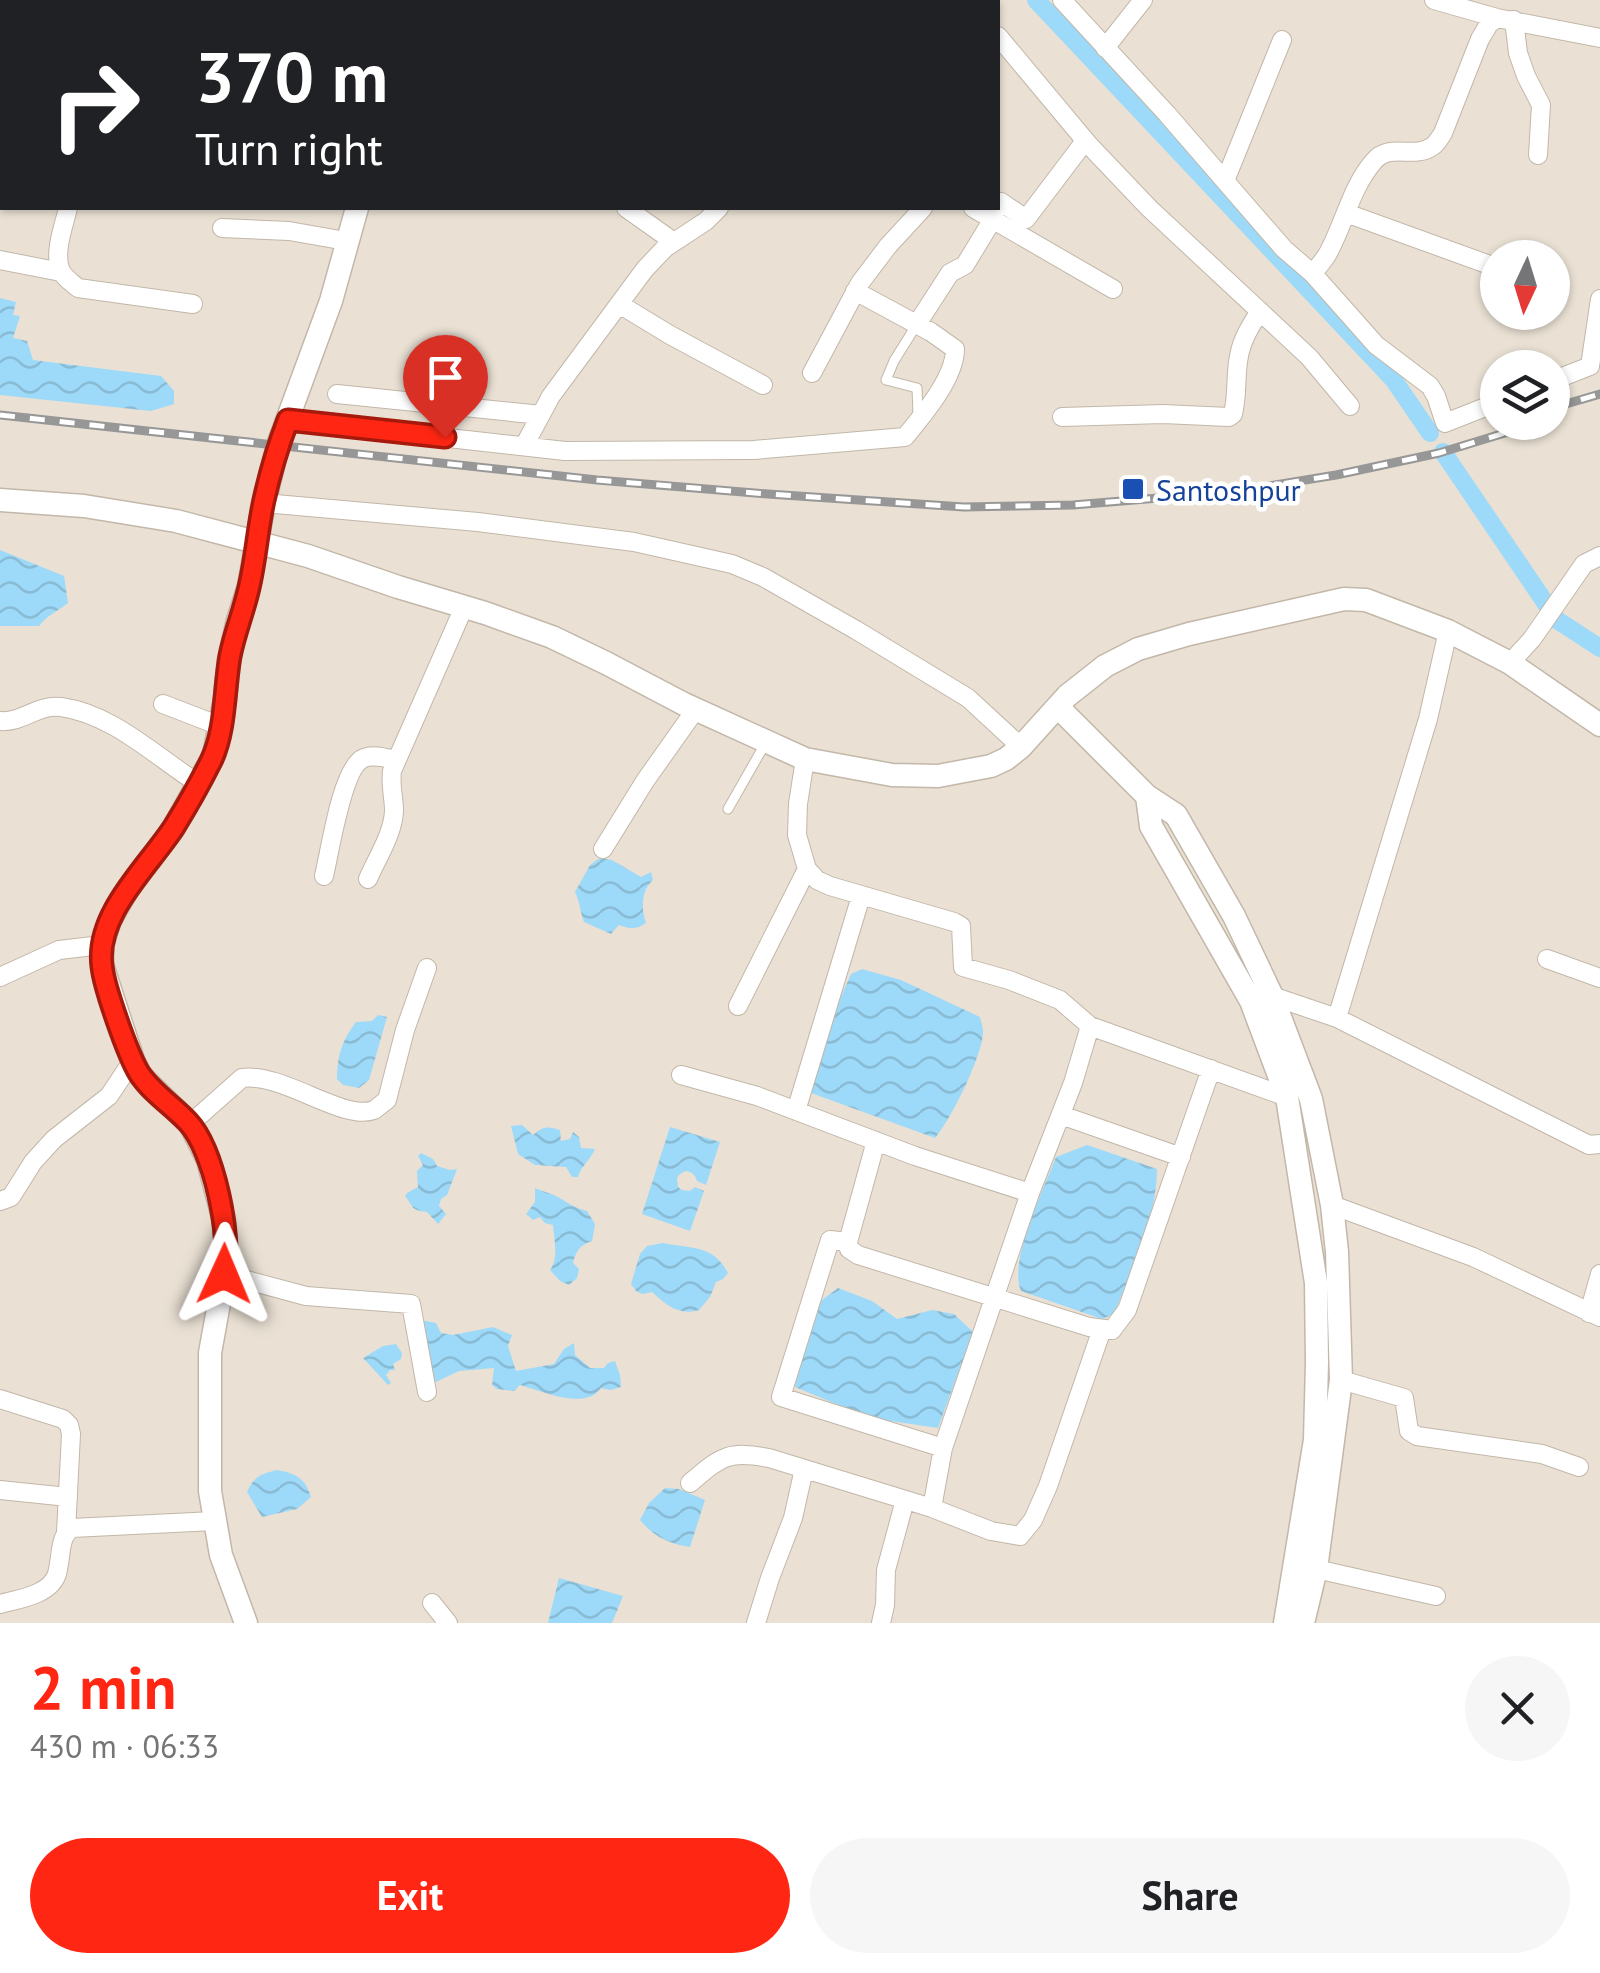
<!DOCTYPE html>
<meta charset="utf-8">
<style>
:root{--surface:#fff;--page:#f6f6f6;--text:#202124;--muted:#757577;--accent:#ff2714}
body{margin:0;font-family:"PT Sans",sans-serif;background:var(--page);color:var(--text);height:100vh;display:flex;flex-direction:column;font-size:38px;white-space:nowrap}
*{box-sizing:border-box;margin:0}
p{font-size:32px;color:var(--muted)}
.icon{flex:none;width:55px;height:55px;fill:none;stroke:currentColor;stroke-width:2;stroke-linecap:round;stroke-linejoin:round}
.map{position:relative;height:1623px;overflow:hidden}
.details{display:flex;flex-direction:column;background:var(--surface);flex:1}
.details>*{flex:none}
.hud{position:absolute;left:0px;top:0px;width:1000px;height:210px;box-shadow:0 2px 8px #0004;background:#202124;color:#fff;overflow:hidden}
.needle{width:65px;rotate:184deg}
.fabs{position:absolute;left:1480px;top:240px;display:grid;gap:20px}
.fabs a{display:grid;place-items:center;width:90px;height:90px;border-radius:50%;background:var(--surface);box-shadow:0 2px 8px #0004;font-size:50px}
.pin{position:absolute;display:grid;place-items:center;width:85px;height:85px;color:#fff;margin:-102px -42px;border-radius:50% 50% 50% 0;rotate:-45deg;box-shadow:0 0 10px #0007}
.pin .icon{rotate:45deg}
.me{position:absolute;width:110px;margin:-55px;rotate:1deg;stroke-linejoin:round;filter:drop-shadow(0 0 8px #0008)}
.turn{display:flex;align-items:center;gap:35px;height:210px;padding:0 30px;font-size:45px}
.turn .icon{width:130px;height:130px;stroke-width:2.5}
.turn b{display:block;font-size:70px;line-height:85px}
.round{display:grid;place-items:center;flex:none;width:105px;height:105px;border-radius:52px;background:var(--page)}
.overview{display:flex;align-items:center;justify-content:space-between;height:170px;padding:0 30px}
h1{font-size:60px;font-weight:700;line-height:75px;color:var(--accent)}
.cta{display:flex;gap:20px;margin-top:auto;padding:20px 30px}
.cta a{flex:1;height:115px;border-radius:60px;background:var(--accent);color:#fff;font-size:40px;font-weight:700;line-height:115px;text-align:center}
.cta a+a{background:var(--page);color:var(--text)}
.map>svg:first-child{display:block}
</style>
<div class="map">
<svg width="1600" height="1623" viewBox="0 0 1600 1623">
<defs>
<pattern id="water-waves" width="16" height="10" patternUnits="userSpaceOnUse" patternTransform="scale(2.5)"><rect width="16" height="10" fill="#9dd9f8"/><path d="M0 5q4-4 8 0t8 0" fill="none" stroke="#89bbd5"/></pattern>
</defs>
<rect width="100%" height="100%" fill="#f5f0e7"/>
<path fill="#eae1d4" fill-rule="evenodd" d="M0 0H1600V1623H0ZM2 2H998V208H2ZM1498 258H1552V312H1498ZM1498 368H1552V422H1498Z"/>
<path fill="url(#water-waves)" d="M0 298 16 302 13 315 20 316 13 338 27 341 33 360 161 376 174 391V404L151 411 0 395Z
M0 550 64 576 68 603C57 612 47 615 39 626H0Z
M600 858 612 860 641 877 651 872 653 880C641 890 641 909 646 923 636 930 630 929 619 925L611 934 584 922C580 912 580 902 575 892L590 865Z
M862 969 901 980 980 1017C981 1022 983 1027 983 1033 982 1056 951 1120 935 1138L811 1093 807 1087 818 1049 851 974Z
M378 1015 387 1017 369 1080 359 1088 343 1085 337 1079C337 1056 342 1040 356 1022L372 1021Z
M522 1125 533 1135C543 1126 548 1126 560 1130L561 1141 570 1139 573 1132 579 1137 581 1148 595 1149C591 1159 579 1169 578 1177H572L566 1167 535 1165 518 1154 511 1126Z
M670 1127 720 1142 706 1185 697 1181 695 1176C689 1169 682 1170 677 1178L678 1187 682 1190 690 1191 695 1187 704 1191 690 1231 642 1214Z
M1087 1145 1157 1169C1157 1218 1132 1268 1114 1314L1102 1319 1021 1291C1008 1260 1044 1189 1056 1157Z
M421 1153 433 1159 437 1166 450 1170 457 1169 447 1195 441 1199 439 1206 446 1214 438 1224 427 1212C410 1210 414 1207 405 1196L407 1193 418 1187 417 1171 423 1165 418 1156Z
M535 1188C543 1192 551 1193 558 1197 568 1203 575 1208 587 1211L595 1224 592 1241C580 1245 576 1251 573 1263L579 1269 577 1278 569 1285 560 1281 550 1270C559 1259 554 1238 553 1225L545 1223 540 1217 533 1220 526 1214 535 1202Z
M663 1243C691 1249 713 1244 728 1273L723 1279 716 1282 710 1297 699 1310C679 1316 666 1305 652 1292L642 1294 636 1291 631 1284 640 1254 647 1246Z
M838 1288 872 1301 897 1319 932 1310 954 1314 973 1332 938 1428 870 1418 795 1387 797 1371 818 1303Z
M411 1318 436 1323 441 1333 453 1335 493 1327 512 1335 508 1346 516 1371 554 1364 564 1349 574 1343 575 1355 590 1368H604L608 1363 615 1361 620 1375 621 1387 610 1390 601 1388C585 1411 542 1391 520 1385L514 1391 497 1389 492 1385 494 1368 459 1371 436 1382 425 1371Z
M396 1344 402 1353 401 1359 393 1364 395 1370H390L386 1375 391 1383 388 1385 363 1358 383 1346Z
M277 1470C297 1474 305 1478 311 1497L297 1509 262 1517 247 1492C254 1476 261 1474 277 1470Z
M665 1488 679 1489 705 1500 690 1547C669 1544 653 1536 640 1520L649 1503Z
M559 1578 623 1596 612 1623H548Z"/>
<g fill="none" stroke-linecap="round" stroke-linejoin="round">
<path stroke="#9dd9f8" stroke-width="18" d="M1036 0 1393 379 1430 433
M1443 452 1557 620 1600 648"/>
<defs>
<path id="service" d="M917 324 894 361 886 380 917 388 918 415
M728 809 765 744"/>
<path id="minor" d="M786 0 788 2
M972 0 973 2
M1062 0 1167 114 1284 249 1313 274 1376 345 1430 386 1436 396 1445 423 1498 402
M1434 0 1497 18
M123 2V0
M852 2 855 0
M1514 20 1518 53 1526 76 1541 105 1538 155
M998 36 1089 145 1149 208 1309 357 1350 406
M1105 48 1143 0
M1225 181 1282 40
M68 208C64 225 54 251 60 269 63 277 71 282 78 288L193 304
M626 208 674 242
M973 208 1113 289
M1346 213 1498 268
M991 218 1001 202 1026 219 1085 141
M222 228 289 231 346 241
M0 260 61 272
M1313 274C1317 268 1323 261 1327 255 1344 225 1351 187 1374 161 1390 142 1414 160 1433 146 1437 143 1440 138 1443 133L1480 39 1489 24 1497 18 1600 38
M619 304 670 335 763 385
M917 324 950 273 965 265 993 219
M812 373 860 283 888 246 923 208
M1552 381 1590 366 1600 299
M337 394 541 415
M1062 417 1163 414 1229 417 1233 414C1238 394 1235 375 1239 356 1242 339 1251 325 1260 311
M288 420 565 451 754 450 905 437C923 415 955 378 955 349L931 332 855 291
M524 446 551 396 645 269 665 248 706 221 719 208
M264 503 478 522 634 542 732 564 763 577 856 630 968 698 1021 747
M1510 663 1532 639 1584 564 1600 556
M163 704 220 726
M0 721C23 723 37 704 61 707 113 714 156 757 199 784
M805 759 798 804 797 835 807 869 817 880 830 886 954 922 961 926 963 967 1009 980 1060 1000 1090 1026 1287 1097
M603 849 645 781 696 709
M324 876C330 852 342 766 364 758 374 754 386 758 396 760
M368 879C377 858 393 834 394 811 394 797 390 786 392 771L464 607
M1547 959 1600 978
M0 977 59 950 102 945
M1264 998 1272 996 1337 1018 1428 719 1448 631
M738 1006 807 869
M1337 1018 1589 1145 1600 1144
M681 1075 757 1096 915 1156 1030 1193
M796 1111 861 896
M1061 1115 1181 1157
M190 1124 242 1078C282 1072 344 1122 374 1110 377 1108 384 1102 387 1100L405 1030 427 968
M876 1141 848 1242 849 1249 858 1255 1089 1327 1112 1330 1127 1310 1211 1069
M0 1201 11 1197 33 1162 54 1139 109 1096 133 1060
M1332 1205 1473 1257 1600 1317
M848 1242 830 1240 781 1397 943 1448
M224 1274 306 1296 411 1304 427 1392
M1589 1313 1600 1274
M1341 1380 1404 1398 1409 1431 1417 1436 1542 1454 1579 1467
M0 1399 63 1419 69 1425 71 1434 66 1532
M690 1483C721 1457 727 1450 769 1458L932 1508 991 1531 1020 1536 1033 1520 1048 1486 1102 1329
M0 1490 68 1497
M932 1508 943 1448 1030 1193 1073 1083 1090 1026
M1316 1569 1436 1596
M432 1603 448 1623
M0 1604C19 1599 50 1595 57 1574 59 1566 60 1557 61 1549 63 1539 64 1534 72 1528L214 1521
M756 1623 770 1578 793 1518 804 1469
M881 1623 885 1605 886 1570 905 1500"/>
<path id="tertiary" d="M461 0V2
M0 500 84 506 176 521 308 556 398 587 485 613 552 637 606 663 684 704 805 759 892 775 938 776 991 766 1006 759 1021 747 1067 696 1105 666 1138 649 1189 634 1344 599 1366 600 1448 631 1510 663 1600 725
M1059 708 1147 796 1176 815 1234 916 1272 996 1311 1099 1332 1205 1337 1252 1341 1380 1316 1569 1303 1623
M1147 796 1151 826 1251 1001 1287 1097 1316 1283 1317 1362 1315 1440 1285 1623
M246 1623 221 1555 210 1491V1353L227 1259 224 1221 208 1160 190 1124 140 1075 133 1060 102 965V945L110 920 127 890 173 829 214 755 225 699 229 660 238 620 249 586 264 503 278 445 331 301 357 208"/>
</defs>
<use href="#service" stroke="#c2b7a8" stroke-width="11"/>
<use href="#minor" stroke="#c2b7a8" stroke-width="20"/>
<use href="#tertiary" stroke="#c2b7a8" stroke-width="25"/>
<use href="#service" stroke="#fff" stroke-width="9"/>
<use href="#minor" stroke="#fff" stroke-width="18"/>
<use href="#tertiary" stroke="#fff" stroke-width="22"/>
<defs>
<path id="rail" d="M1552 408 1600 394
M0 415 597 480 768 494 964 507 1073 505 1232 492 1336 475 1439 453 1541 422"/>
</defs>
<use href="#rail" stroke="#979797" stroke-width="9"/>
<use href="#rail" stroke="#fff" stroke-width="5" stroke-dasharray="15" stroke-linecap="butt"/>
</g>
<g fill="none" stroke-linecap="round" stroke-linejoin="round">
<defs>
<path id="route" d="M224 1274C232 1237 214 1150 188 1122 172 1105 151 1092 139 1073 128 1055 104 987 102 966 95 914 148 867 174 827 187 806 200 783 211 761 226 730 224 690 230 656 235 631 245 608 250 583 256 556 258 527 264 500 270 473 278 446 288 420L445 437"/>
</defs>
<use href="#route" stroke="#a6190d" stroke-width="25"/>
<use href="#route" stroke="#ff2714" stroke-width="18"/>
</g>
<rect fill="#1a4fb4" stroke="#fff" stroke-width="4" x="1121" y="477" width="24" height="24" rx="5"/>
<g text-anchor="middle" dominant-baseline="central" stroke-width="9" stroke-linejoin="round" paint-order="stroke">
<g font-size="30" fill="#164399" stroke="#fff" text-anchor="start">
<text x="1156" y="489">Santoshpur</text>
</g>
</g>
</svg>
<div class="fabs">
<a><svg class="needle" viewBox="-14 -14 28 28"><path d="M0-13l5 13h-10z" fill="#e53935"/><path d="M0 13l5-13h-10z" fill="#757577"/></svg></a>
<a><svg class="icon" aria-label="layers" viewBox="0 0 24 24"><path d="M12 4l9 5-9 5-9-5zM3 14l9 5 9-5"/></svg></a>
</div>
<div class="pin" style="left:445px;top:437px;background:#d93025"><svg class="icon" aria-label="arrive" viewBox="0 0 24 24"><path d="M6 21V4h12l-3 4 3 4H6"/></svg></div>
<svg class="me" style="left:224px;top:1274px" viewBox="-20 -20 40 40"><path d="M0-17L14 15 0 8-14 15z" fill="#ff2714" stroke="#fff" stroke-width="4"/></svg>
<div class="hud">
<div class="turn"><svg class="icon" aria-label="right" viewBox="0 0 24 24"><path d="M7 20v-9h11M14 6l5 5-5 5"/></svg><div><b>370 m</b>Turn right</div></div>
</div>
</div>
<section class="details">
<div class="overview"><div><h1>2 min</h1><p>430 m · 06:33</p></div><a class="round"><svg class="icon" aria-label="close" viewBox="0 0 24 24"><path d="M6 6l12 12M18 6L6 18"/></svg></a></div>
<div class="cta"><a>Exit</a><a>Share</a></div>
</section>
